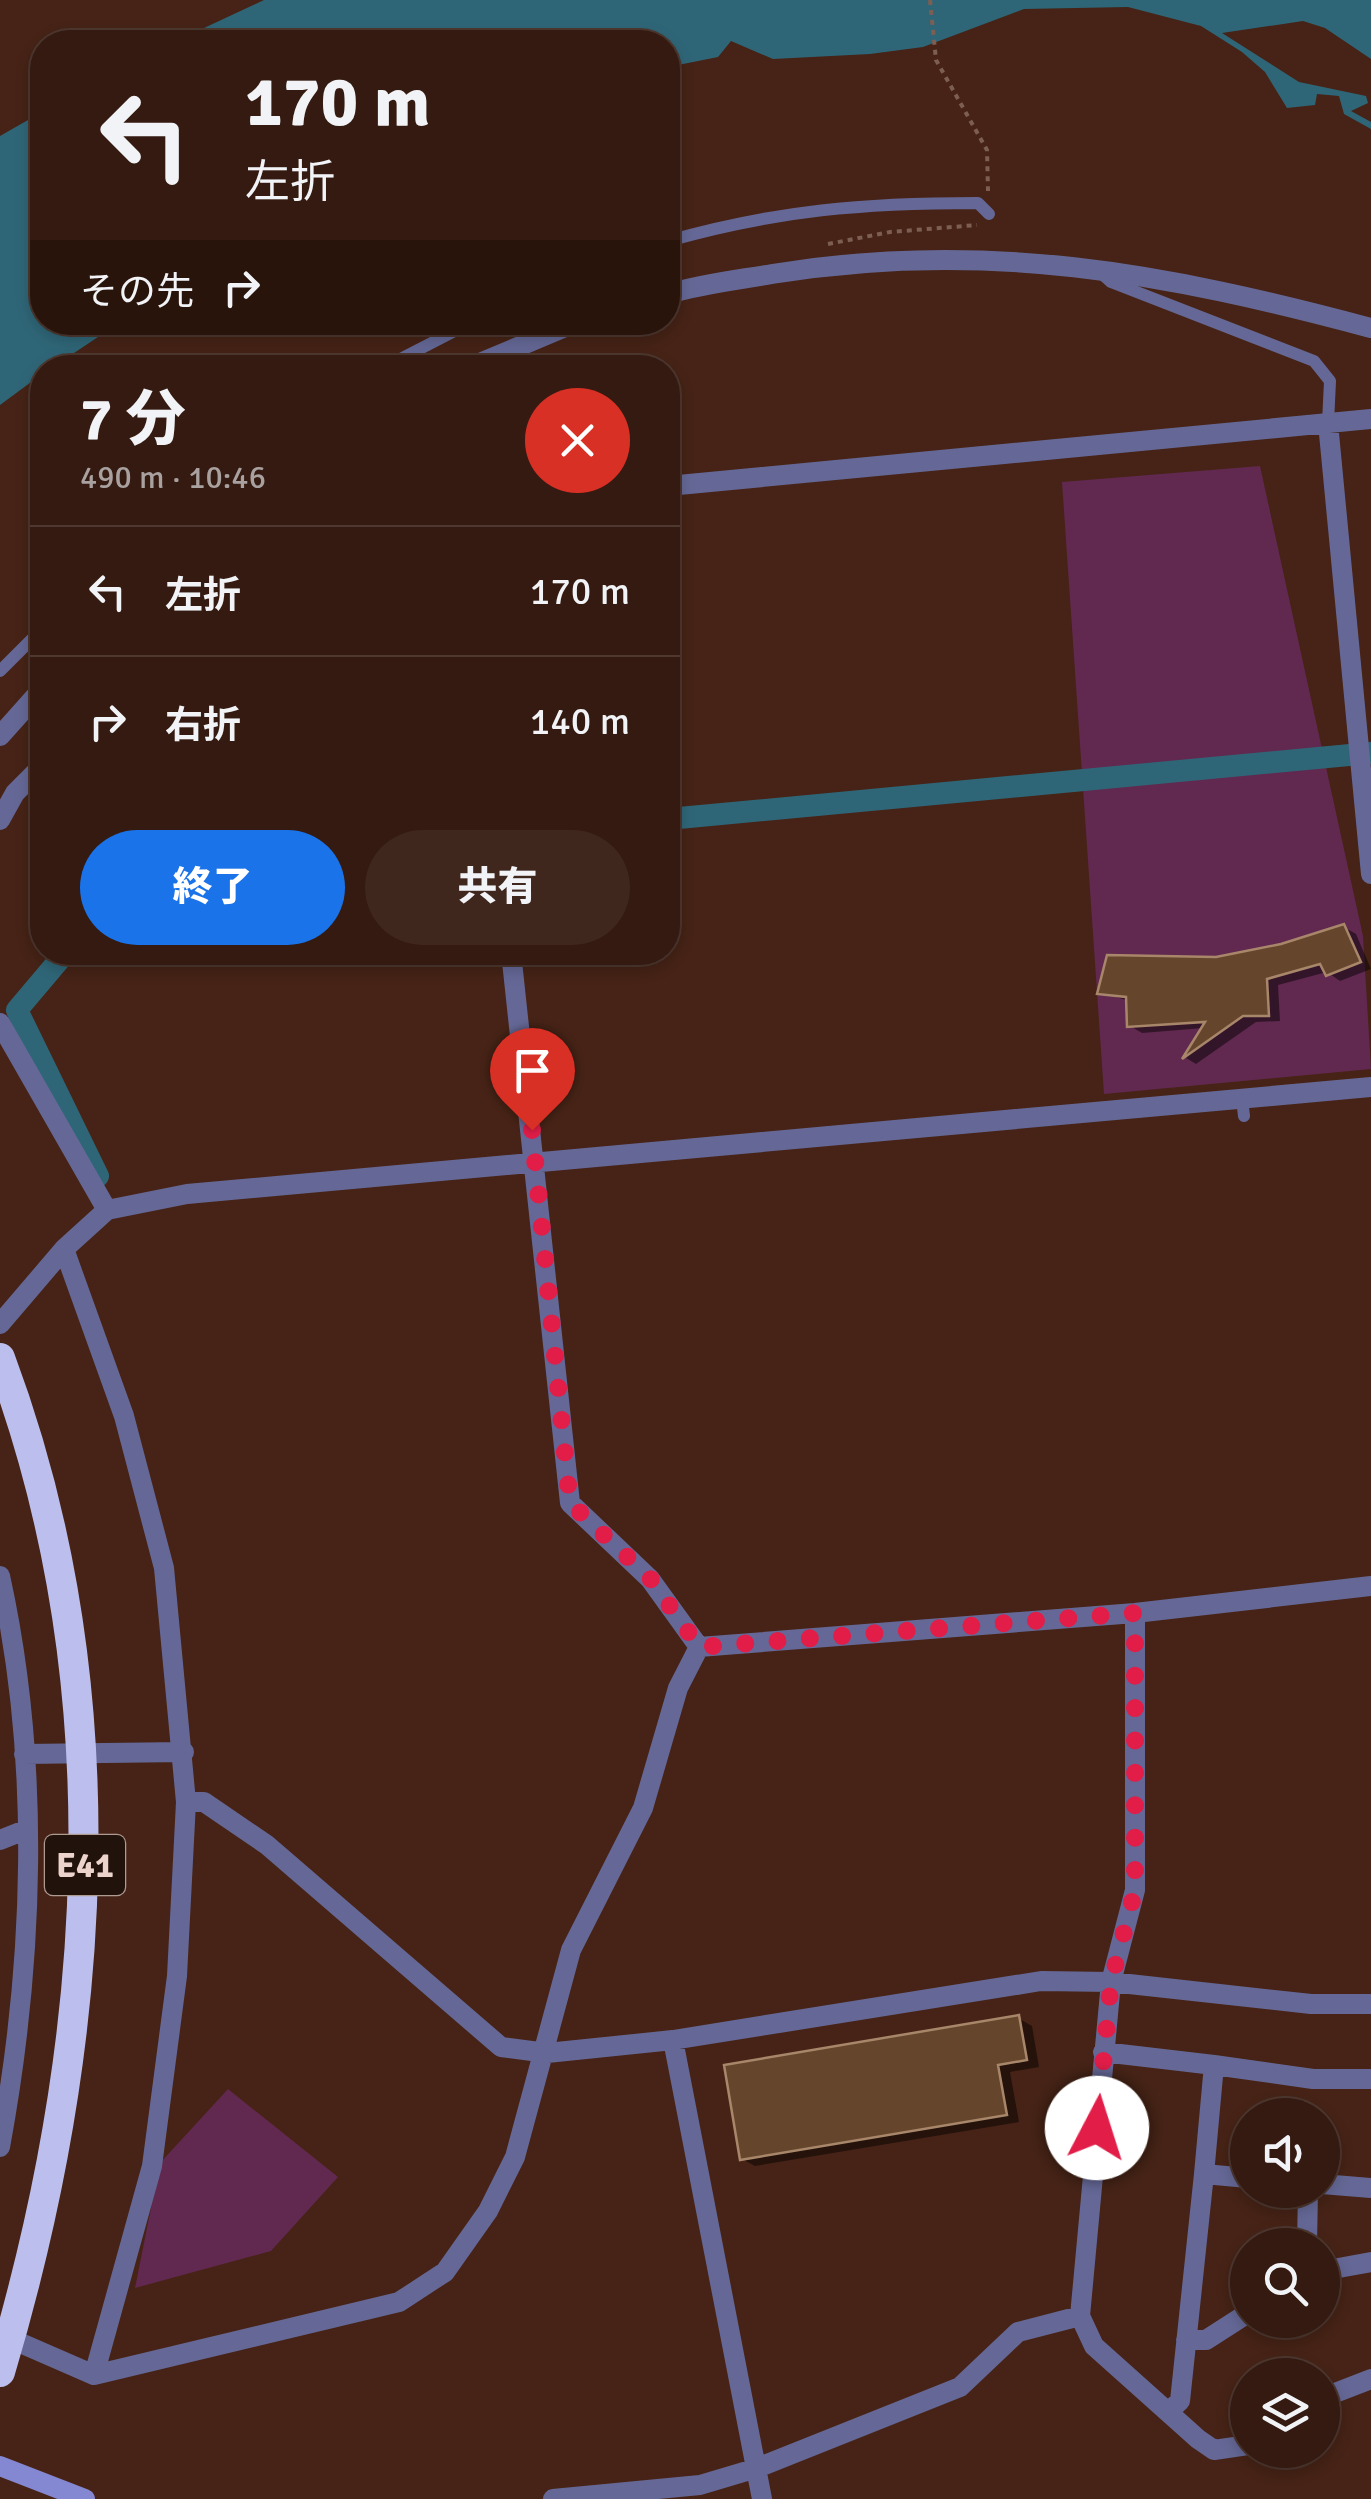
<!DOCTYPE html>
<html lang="ja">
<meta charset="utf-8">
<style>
:root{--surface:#341a10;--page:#3f271e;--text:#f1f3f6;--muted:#a9a19f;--line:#4e3830;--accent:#1a73e8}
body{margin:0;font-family:Signika,"Noto Sans JP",sans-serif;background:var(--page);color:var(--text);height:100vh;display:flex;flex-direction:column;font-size:38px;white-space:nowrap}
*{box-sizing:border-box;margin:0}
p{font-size:32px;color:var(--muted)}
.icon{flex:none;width:55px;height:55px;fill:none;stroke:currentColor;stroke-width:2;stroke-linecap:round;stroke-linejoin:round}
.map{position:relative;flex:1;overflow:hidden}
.details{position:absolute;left:30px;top:355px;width:650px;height:610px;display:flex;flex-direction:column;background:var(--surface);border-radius:40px;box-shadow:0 5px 15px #0003,0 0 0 2px var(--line)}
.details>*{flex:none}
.banner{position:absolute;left:30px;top:30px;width:650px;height:305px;border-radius:40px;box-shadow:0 5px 15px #0003,0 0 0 2px var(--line);background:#341a10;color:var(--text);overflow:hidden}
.tools{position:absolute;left:1230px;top:2098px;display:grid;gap:20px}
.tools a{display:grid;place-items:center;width:110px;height:110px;border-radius:50%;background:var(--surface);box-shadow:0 5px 15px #0003,0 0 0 2px var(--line);font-size:50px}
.pin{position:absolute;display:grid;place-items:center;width:85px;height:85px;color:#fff;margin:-102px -42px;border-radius:50% 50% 50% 0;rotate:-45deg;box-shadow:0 0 10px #0007}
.pin .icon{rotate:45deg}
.me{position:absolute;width:110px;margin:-55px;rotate:5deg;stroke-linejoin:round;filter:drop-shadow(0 0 8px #0008)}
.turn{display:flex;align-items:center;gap:35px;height:210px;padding:0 50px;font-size:45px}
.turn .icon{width:130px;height:130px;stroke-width:2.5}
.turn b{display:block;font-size:70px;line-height:85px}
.then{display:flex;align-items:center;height:95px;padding:0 50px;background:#0003;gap:20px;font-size:38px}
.round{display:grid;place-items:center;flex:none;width:105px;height:105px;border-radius:52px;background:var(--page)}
.head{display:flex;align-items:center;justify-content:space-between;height:170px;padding:0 50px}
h1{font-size:60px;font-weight:800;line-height:75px}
.primary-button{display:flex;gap:20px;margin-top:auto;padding:20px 50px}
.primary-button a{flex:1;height:115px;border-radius:60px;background:var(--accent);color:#fff;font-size:40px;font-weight:800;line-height:115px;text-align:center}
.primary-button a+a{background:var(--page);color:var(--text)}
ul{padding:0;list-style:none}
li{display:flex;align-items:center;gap:30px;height:130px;padding:0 50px;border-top:2px solid var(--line)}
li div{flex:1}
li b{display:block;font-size:38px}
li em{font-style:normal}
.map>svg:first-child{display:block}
</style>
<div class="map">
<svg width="1371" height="2499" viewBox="0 0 1371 2499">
<rect width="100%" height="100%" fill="#462316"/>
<path fill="#61294f" d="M1260 466 1363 936 1371 1069 1104 1094 1062 482Z
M228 2089 338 2177 271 2251 135 2288 160 2163Z"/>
<path fill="#2f6677" d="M264 0H1371V59L1325 28 1303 21 1222 33 1299 82 1366 96 1368 103 1351 111 1371 122V129L1344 114 1339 96 1317 94 1315 105 1287 108 1265 72 1242 52 1201 26 1128 7 1024 9 923 47 870 54 773 59 731 41 718 57 668 67V42H174Z
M42 112V322L119 323 53 367 42 368V374L0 405V136Z"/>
<path fill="#0007" d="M1344 927 1356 934 1371 969 1340 981 1327 972 1278 985 1280 1021 1256 1022 1196 1064 1186 1058 1204 1028 1142 1033 1130 1026 1129 1001 1100 992Z
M1018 2018 1032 2026 1039 2067 1010 2072 1019 2122 755 2166 742 2159Z"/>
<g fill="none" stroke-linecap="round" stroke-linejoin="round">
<path stroke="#2f6677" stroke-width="22" d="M668 819 1371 753
M66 952 17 1010 98 1176"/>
</g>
<path fill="#65462c" stroke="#a8866a" stroke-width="2.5" d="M1344 924 1361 962 1326 976 1320 964 1267 979 1269 1016H1243L1182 1059 1205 1022 1127 1027 1126 997 1097 994 1107 955 1216 957 1281 944Z
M1019 2015 1027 2060 998 2065 1007 2115 740 2160 724 2065Z"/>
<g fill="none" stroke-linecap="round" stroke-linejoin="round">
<path stroke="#7d5e52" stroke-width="4" stroke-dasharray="5 5" stroke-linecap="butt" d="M930 0 936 60 987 150 988 191
M828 244 890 232 977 225"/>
<path stroke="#656896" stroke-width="12" d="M668 241C778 210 864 203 978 203L989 214
M1101 273 1111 282 1314 361 1330 381 1328 423
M383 368 472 322
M0 671 42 629
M1242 1099 1244 1116"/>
<path stroke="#656896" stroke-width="20" d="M668 294C701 284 737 280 772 274 984 239 1166 273 1371 328
M468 368 577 322
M1328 423 1371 874
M668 486 1371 419
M0 736 42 689
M0 820 15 793 42 766
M511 952 570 1503 650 1579 699 1647
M0 1023 107 1210
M64 1249 124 1416 164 1568 186 1802 177 1976 152 2166 94 2375
M0 1324 64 1249 107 1210 187 1194 1371 1087
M0 1576C41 1762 34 1962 0 2147
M1135 1613V1890L1111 1982 1080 2316 1094 2346 1198 2439 1214 2450 1248 2445
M699 1647 1135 1613 1371 1586
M24 1754 184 1752
M186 1802H204L267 1845 501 2047 547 2053 673 2040 1041 1981 1111 1982 1311 2004H1371
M0 1840 25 1830
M673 2040 762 2499
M1103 2052 1214 2065
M1204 2174 1214 2065 1313 2079H1371
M1322 2184 1371 2188
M1307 2245 1308 2190
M1322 2271 1371 2262
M2 2335 94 2375 399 2302 445 2272 488 2211 515 2157 571 1950 643 1808 678 1688 699 1647
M1186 2340H1206L1248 2313
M1322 2398 1371 2379
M1168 2412 1180 2401 1204 2174 1248 2178
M553 2499 700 2485 757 2468 960 2387 1018 2332 1080 2316"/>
<path stroke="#8487d1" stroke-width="20" d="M0 2466 85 2499"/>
<path stroke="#bcbfed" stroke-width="30" d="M0 1358C123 1687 99 2040 0 2372"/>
</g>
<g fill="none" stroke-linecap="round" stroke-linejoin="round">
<path stroke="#e11d48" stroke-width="18" stroke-dasharray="0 32.4" d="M532 1130 570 1503 650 1578 699 1647 1135 1613V1890L1111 1982 1097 2128"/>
</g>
<g text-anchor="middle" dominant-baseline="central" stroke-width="8" stroke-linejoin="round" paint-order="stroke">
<rect fill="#21120c" stroke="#af9a92" stroke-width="2.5" x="45" y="1835" width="80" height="60" rx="8"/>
<g font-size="35" font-weight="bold" fill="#ecd4cc">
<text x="85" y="1865">E41</text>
</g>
</g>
</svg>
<div class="tools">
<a><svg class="icon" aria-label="sound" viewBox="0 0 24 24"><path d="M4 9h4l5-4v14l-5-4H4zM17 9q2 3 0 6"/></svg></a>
<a><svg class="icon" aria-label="search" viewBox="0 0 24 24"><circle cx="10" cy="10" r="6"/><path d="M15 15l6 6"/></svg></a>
<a><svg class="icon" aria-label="layers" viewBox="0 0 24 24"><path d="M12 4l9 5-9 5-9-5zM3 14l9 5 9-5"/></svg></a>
</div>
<div class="pin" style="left:532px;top:1130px;background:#d93025"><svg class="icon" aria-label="arrive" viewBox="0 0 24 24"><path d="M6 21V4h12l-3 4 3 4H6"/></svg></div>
<svg class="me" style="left:1097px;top:2128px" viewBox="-20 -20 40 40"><circle r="19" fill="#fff"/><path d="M0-13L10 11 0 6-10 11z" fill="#e11d48"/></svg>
<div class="banner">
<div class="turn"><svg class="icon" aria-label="left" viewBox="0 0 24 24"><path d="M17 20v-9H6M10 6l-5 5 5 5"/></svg><div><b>170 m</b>左折</div></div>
<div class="then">その先<svg class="icon" aria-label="right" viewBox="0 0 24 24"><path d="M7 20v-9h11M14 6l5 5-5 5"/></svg></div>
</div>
<section class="details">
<div class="head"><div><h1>7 分</h1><p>490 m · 10:46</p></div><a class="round" style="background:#d93025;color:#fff"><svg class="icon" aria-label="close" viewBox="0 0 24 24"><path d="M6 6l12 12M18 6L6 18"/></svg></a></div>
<ul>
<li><svg class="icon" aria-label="left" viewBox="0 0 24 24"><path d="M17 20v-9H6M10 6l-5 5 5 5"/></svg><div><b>左折</b></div><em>170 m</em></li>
<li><svg class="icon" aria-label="right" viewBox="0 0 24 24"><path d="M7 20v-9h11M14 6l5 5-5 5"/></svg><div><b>右折</b></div><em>140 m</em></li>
</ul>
<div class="primary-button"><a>終了</a><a>共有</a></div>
</section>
</div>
